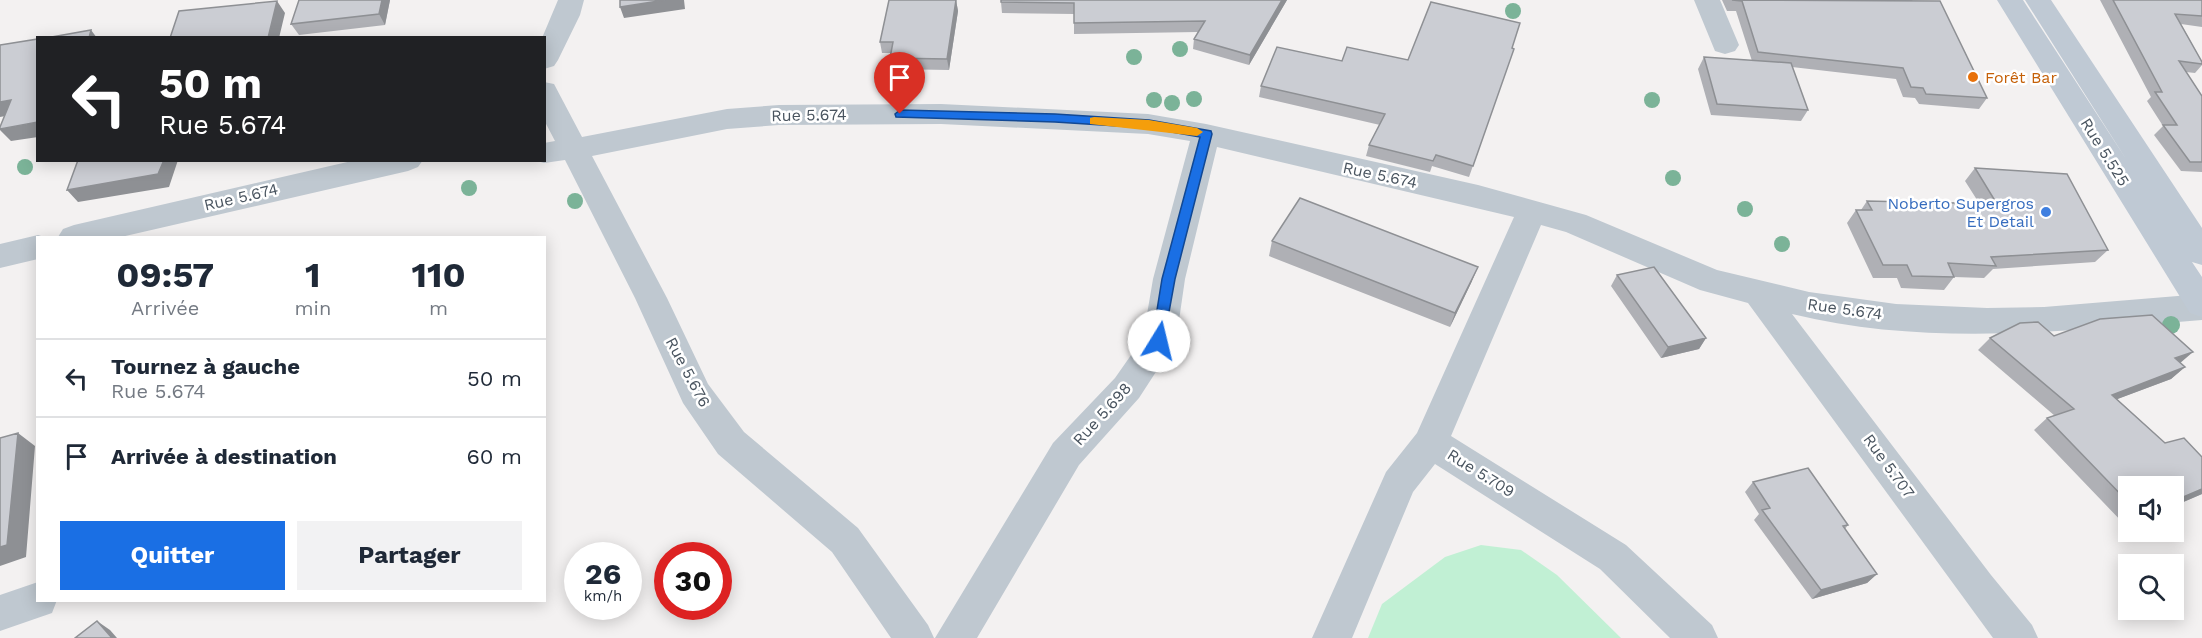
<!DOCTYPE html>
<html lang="fr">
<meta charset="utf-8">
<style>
:root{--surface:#fff;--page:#f2f2f3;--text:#1f2937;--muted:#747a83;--line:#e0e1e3;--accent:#1a6fe4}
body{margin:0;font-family:"Work Sans",sans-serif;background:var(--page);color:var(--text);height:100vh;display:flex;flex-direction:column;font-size:22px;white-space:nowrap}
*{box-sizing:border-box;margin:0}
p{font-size:20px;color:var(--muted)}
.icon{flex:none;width:33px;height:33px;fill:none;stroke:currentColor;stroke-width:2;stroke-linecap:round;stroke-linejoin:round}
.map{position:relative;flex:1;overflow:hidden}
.side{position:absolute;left:36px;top:236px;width:510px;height:366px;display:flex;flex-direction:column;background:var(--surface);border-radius:0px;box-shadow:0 3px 15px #0003}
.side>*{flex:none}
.hud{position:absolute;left:36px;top:36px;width:510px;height:126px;border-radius:0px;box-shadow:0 3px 15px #0003;background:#202124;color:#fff;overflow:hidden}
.fabs{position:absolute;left:2118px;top:476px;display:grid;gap:12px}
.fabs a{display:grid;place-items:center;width:66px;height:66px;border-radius:0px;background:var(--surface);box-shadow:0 3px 15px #0003;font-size:30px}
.speed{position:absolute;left:564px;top:542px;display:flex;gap:12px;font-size:30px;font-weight:700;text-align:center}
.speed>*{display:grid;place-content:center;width:78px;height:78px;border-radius:50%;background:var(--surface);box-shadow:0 3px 15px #0003;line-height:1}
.speed small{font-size:15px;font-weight:400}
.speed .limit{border:9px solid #d22;background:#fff;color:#111}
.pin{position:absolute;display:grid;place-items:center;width:51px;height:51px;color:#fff;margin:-62px -26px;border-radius:50% 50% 50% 0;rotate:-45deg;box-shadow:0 0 6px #0007}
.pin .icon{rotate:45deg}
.me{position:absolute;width:66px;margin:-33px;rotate:9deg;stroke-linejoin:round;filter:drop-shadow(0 0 4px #0008)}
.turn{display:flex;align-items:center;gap:21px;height:126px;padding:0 24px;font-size:27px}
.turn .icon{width:78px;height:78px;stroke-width:2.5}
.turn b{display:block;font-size:42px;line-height:51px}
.eta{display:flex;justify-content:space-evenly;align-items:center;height:102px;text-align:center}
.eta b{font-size:36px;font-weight:700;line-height:42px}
.action{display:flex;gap:12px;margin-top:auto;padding:12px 24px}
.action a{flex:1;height:69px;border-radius:0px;background:var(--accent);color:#fff;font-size:24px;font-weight:700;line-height:69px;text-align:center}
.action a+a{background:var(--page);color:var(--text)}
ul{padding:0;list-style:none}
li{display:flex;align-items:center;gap:18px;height:78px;padding:0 24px;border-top:2px solid var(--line)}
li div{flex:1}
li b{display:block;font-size:22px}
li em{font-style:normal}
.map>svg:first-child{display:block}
</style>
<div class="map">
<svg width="2202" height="638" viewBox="0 0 2202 638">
<rect width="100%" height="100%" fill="#f3f1f1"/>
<path fill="#c1f0d4" d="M1481 545 1521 550 1557 575 1621 638H1368L1382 604 1445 557Z"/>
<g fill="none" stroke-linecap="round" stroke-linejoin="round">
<path fill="#bfc8d0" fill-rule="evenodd" d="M558 0H584L580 15 558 60 554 66 544 69V38H542Z
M1694 0H1720L1739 45 1735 51 1725 54 1715 51Z
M544 82 554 84 582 137 727 109 779 105 941 104 1148 114 1206 124 1478 185 1586 215 1717 270 1809 292 1896 304 1987 308 2044 307 2202 294V320C2066 331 1926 347 1792 314L1991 575 2032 625 2038 638H1993L1748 303 1700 290 1566 232 1541 225 1451 436 1626 545 1712 625 1718 638H1670L1600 569 1435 464 1413 492 1352 638H1312L1386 472 1417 433 1514 217 1217 147 1185 279 1176 341 1139 398 1079 465 977 638H935L1053 443 1115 378 1143 338 1153 279 1190 141 1148 134 941 124 779 125 727 129 592 156 667 298 708 384 744 432 858 528 928 625 934 638H891L832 552 718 454 683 403 635 298 565 160 544 163 534 160H544V143L555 141 544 120Z
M356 160H423L418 167 408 171 121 237H58L63 229 74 225Z
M38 235 44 237H38V259L0 268V244Z
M38 582V600H57L52 613 0 631V595Z"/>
<path fill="#bfc9d4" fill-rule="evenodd" d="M1997 0H2023L2126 159 2025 0H2051L2202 228V265L2192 262 2202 277V317L2190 313Z"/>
</g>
<g fill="#7bb398">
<circle cx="1513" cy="11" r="8"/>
<circle cx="1180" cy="49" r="8"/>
<circle cx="1134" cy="57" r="8"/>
<circle cx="1194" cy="99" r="8"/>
<circle cx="1154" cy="100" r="8"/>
<circle cx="1652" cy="100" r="8"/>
<circle cx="1172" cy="103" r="8"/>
<circle cx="25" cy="167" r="8"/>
<circle cx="1673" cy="178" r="8"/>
<circle cx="469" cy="188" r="8"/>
<circle cx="575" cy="201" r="8"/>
<circle cx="1745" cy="209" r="8"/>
<circle cx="1782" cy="244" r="8"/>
<circle cx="2171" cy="325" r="9"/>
</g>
<path fill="#afb0b5" d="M390 0 385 25 299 35 291 24Z
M956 0 958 11 949 70 892 69 890 58 891 53H882L880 42Z
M1287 0 1249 65 1193 49 1194 39 1198 32 1074 34V14L1002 13 1001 2Z
M1722 0H1912L1987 98 1979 109 1919 104 1915 98 1903 97 1896 79 1792 67 1808 110 1801 121 1711 115 1698 69 1704 57 1752 61 1736 11H1727Z
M2100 0H2202V27L2181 24 2202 62V65L2195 73 2186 72 2202 96V172L2181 171 2154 135 2163 126 2147 101 2151 97Z
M1512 48 1514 49 1469 177 1432 166 1430 172 1366 156 1369 145 1380 125 1259 97 1261 86 1408 60Z
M1975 168 2108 250 2095 262 1993 269 1984 278 1954 277 1944 290 1901 288 1897 278H1873L1847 223 1856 210H1861L1867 201 1979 203 1965 181Z
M1272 241 1472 281 1450 327 1269 256Z
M1617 275 1706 338 1699 349 1661 358 1611 286Z
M2054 336 2180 363 2185 367 2171 379 2117 399 2165 443 2202 457V494L2174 506V486H2128V524L2125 525 2034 430 2047 418 2055 416 1978 350 1990 338Z
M1753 482 1848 525 1845 529 1877 574 1867 583 1812 599 1754 520 1759 514 1745 492Z"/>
<path fill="#8e9094" d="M382 0H390L385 25 379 14Z
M665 0H684L685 9 624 18 620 7Z
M956 0 958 11 949 70 947 59Z
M1282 0H1287L1249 65 1250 55Z
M277 1 285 13 279 38H268Z
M91 30 97 38H89Z
M11 100 22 113 0 117V102Z
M38 122V137L11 141 0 130V129Z
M164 160H178L169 187 78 202 67 190Z
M1478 267 1472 281 1450 327 1455 313Z
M1706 338 1699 349 1661 358 1668 347Z
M2193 352 2179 364 2175 358Z
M2185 367 2171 379 2099 406 2112 395Z
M18 433 35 446 26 557 0 566V547Z
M2202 489V494L2174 506V501Z
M1877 574 1867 583 1812 599 1821 590Z
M97 621 110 630 117 638H112Z"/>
<path fill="#cbcdd3" stroke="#8e9094" stroke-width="1.5" d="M299 0H382L379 14 291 24Z
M620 0H665L620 7Z
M889 0H956L947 59 890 58 893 42H880Z
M1001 0H1282L1250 55 1194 39 1205 21 1074 23V3L1001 2Z
M1732 0 1940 1 1987 98 1926 94 1923 88 1911 87 1903 68 1758 52 1742 1Z
M2113 0H2202V16L2175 14 2202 62V64L2179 61 2202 96V162H2190L2163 125H2177L2155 92H2162Z
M277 1 268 38H170L179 11Z
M1431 2 1520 23 1512 48 1514 49 1473 166 1436 155 1433 161 1369 145 1385 114 1261 86 1277 47 1342 61 1347 47 1408 60Z
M91 30 89 38H46Z
M38 39V122L0 129V127L11 100 0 102V45Z
M1704 57 1791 63 1808 110 1717 104Z
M78 160H164L158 174 67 190Z
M1975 168 2067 174 2108 250 1991 257 1996 266 1948 263 1954 277 1912 276 1907 265H1883L1856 210H1872L1867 201 1997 204Z
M1300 198 1478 267 1455 313 1272 241Z
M1654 267 1706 338 1668 347 1617 275Z
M2152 315 2193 352 2175 358 2185 367 2112 395 2165 443 2184 438 2202 457V489L2174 501V486H2128V502L2047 418 2074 409 1990 338 2020 323 2038 322 2054 336 2100 319Z
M18 433 7 545 0 547V438Z
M1808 468 1848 525 1843 526 1877 574 1821 590 1762 510 1770 508 1753 482Z
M97 621 112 638H75Z"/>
<path fill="#1a6fe4" stroke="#114894" stroke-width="1.5" d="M900 110 1055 114 1149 120 1211 131 1212 134 1175 279 1163 345 1159 347 1152 341 1162 279 1200 137 1149 128 1055 122 896 117 895 114Z"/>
<path fill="#f59e0b" d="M1094 117 1149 120 1197 128 1203 132 1197 136 1090 124V118Z"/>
<circle fill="#e8710a" stroke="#fff" stroke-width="2" cx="1973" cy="77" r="6"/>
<circle fill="#3f7fe0" stroke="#fff" stroke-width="2" cx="2046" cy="212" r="6"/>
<g text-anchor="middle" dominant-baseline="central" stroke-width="5" stroke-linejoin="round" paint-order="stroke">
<g font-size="16" fill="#c56008" stroke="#fff" text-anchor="start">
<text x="1985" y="77">Forêt Bar</text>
</g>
<g font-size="16" fill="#49545f" stroke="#fff">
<text transform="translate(809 115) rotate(-1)">Rue 5.674</text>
<text transform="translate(2105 152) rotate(58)">Rue 5.525</text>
<text transform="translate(1380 175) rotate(12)">Rue 5.674</text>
<text transform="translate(241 197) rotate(-13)">Rue 5.674</text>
<text transform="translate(1845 309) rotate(8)">Rue 5.674</text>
<text transform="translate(688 372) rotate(62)">Rue 5.676</text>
<text transform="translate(1102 414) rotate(-48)">Rue 5.698</text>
<text transform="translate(1889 466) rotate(54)">Rue 5.707</text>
<text transform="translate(1481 473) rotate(32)">Rue 5.709</text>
</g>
<g font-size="16" fill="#366cbe" stroke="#fff" text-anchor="end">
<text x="2034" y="203">Noberto Supergros<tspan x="2034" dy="18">Et Detail</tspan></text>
</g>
</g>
</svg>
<div class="fabs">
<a><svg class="icon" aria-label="sound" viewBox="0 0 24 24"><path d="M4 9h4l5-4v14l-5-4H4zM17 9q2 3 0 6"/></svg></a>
<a><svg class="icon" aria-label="search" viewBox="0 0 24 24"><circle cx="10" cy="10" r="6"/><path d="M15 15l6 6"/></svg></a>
</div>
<div class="speed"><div>26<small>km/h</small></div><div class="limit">30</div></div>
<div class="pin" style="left:900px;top:114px;background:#d93025"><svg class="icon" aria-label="arrive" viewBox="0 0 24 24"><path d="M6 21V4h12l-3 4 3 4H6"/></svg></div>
<svg class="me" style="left:1159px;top:341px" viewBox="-20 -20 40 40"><circle r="19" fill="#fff"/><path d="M0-13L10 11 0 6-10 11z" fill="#1a6fe4"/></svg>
<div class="hud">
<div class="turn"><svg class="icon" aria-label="left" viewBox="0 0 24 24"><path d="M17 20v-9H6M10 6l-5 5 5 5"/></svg><div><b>50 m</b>Rue 5.674</div></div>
</div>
<section class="side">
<div class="eta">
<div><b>09:57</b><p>Arrivée</p></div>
<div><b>1</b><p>min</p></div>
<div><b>110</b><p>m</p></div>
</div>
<ul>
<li><svg class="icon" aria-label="left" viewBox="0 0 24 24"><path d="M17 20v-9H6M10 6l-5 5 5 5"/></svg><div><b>Tournez à gauche</b><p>Rue 5.674</p></div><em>50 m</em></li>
<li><svg class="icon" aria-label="arrive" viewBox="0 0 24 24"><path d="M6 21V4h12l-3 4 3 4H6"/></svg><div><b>Arrivée à destination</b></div><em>60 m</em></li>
</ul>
<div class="action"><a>Quitter</a><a>Partager</a></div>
</section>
</div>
